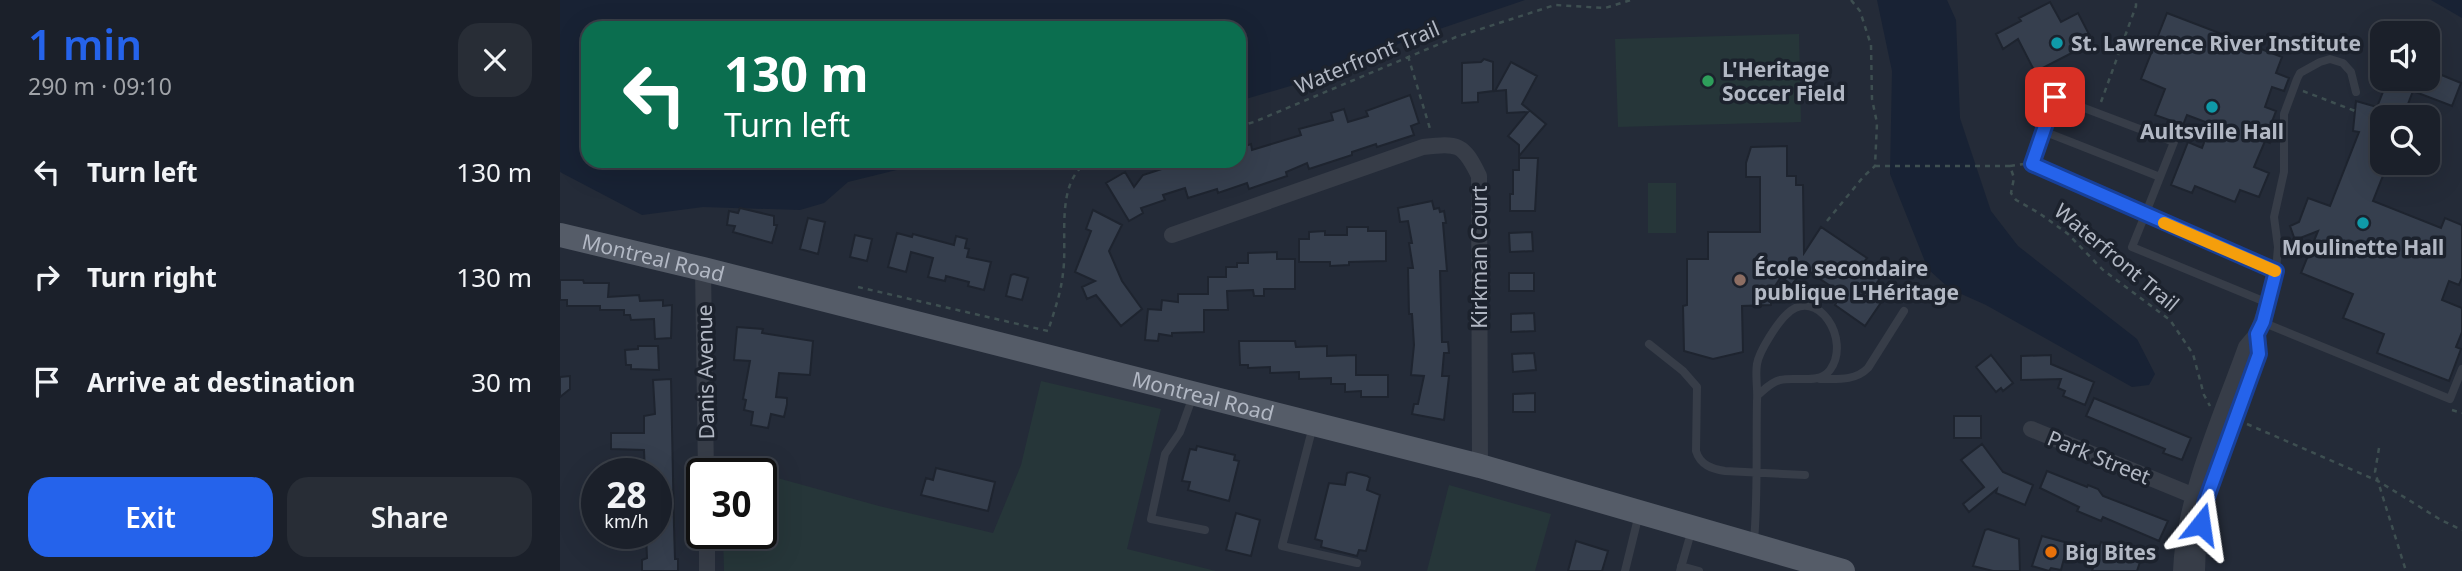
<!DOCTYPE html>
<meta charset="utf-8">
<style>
:root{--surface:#1b202a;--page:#282d36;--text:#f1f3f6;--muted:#a0a3a8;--line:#393e47;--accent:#2563eb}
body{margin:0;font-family:"Noto Sans",sans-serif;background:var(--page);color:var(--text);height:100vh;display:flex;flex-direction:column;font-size:26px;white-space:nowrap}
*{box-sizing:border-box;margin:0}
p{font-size:23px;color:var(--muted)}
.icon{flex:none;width:38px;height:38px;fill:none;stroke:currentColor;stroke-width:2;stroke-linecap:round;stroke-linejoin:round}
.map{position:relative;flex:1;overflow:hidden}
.details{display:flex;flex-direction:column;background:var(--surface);width:560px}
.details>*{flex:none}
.top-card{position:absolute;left:21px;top:21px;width:665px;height:147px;border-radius:21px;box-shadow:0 7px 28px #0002,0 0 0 2px var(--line);background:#0b6e4f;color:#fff;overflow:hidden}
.buttons{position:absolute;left:1810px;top:21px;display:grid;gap:14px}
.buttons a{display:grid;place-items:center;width:70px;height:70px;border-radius:14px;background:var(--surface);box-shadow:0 7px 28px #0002,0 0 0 2px var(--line);font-size:35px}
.speed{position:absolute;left:21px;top:458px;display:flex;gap:14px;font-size:35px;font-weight:700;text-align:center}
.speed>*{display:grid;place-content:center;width:91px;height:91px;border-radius:50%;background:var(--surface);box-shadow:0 7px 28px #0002,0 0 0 2px var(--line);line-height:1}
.speed small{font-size:18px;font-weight:400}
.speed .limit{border:4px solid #111;border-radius:10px;background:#fff;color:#111}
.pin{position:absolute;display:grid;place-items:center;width:60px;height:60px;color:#fff;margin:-30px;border-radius:14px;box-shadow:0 4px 10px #0006}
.me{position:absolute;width:77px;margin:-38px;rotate:15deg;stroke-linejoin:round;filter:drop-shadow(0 0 5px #0008)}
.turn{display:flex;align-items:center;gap:24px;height:147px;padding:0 28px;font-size:32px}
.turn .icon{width:91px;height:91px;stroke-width:2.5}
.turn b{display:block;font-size:49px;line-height:60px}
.round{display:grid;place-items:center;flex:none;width:74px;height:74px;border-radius:21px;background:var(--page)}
.head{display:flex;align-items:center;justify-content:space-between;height:119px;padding:0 28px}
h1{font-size:42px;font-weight:600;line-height:52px;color:var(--accent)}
.action{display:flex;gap:14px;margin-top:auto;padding:14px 28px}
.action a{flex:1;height:80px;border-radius:21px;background:var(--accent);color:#fff;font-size:28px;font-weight:600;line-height:80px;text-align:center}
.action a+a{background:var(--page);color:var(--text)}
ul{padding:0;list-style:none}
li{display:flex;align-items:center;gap:21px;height:105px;padding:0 28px}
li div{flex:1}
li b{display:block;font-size:26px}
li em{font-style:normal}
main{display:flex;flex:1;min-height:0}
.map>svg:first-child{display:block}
</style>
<main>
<section class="details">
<div class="head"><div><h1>1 min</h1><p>290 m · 09:10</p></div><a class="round"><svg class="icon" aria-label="close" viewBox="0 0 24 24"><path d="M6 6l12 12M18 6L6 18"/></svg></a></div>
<ul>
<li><svg class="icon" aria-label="left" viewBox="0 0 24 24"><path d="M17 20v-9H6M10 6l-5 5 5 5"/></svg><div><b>Turn left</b></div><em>130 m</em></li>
<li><svg class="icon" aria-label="right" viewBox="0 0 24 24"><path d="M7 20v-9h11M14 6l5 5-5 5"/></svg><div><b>Turn right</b></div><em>130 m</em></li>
<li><svg class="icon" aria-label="arrive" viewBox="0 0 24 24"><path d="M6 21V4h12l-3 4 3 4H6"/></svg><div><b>Arrive at destination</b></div><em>30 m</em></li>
</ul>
<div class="action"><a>Exit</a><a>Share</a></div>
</section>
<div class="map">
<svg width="1902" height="571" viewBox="0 0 1902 571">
<rect width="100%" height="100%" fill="#242b38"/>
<path fill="#263639" d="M1239 34 1241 122 1058 127 1055 39Z
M1088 183H1116V233H1088Z
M481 381 601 409 567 549 656 571H164L163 534H201V474H163V463L319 506 433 533 461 465Z
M889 485 991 514 975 571H867Z"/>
<path fill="#182234" d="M0 0H965L850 39 754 79 679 101V28H28V161H373L288 182 264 203 240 210 143 207 82 215 0 172Z
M1317 0H1387L1396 20 1400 118 1431 211 1458 246 1577 339 1595 374 1589 385 1572 387 1426 305 1390 289 1368 269 1330 174 1332 71Z
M1871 0H1902V18Z"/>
<path fill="#363f4e" stroke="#1e242f" stroke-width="2" d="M1490 2 1501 22 1518 13 1533 42 1475 72 1458 39 1443 49 1436 34 1461 21 1459 18Z
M1607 13 1722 57 1716 73 1729 78 1724 91 1712 87 1705 107 1716 111 1710 127 1716 130 1710 143 1705 141 1694 167 1709 173 1699 197 1680 190 1675 202 1635 186 1632 193 1611 185 1628 142 1642 148 1651 124 1627 115 1623 125 1595 115 1605 89 1581 79Z
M924 59 933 62V91L918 93V102L902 103V63L921 62Z
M951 62 977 76 962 104 986 124 959 156V145L948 136 968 112 947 113 946 90 935 91Z
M1867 69 1901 83 1892 106 1853 91 1843 117H1822V163H1828L1813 201 1881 228 1885 218 1902 225V278L1899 285 1889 281 1882 300 1902 308V332L1896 347 1901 349 1889 381 1817 353 1824 334 1783 318 1793 294 1741 273 1758 231 1735 240 1730 226 1739 222 1748 198 1770 206 1799 132 1793 131 1796 101 1817 107 1828 79H1867Z
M850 95 859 123 851 126 854 135 817 147 816 144 792 152V155L749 169 747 163 726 172 727 176 689 189 687 183 658 193 657 189 628 198 625 188 603 195 605 200 581 208 583 213 569 221 546 183 565 172 574 187 583 175 611 166 612 168 626 163 627 166 645 161H679V148L691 144 692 150 741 135 739 129 773 120 771 113 784 109 788 122 808 116 806 111Z
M1227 146V176H1236V185H1243L1244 253 1261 227 1307 258 1304 262 1323 274 1310 293 1322 301 1305 326 1275 305 1282 294 1244 268 1232 285 1221 277 1211 292V305L1182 306 1183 352 1153 359 1124 351 1123 306 1127 305V259H1148V232H1200V177H1186V163L1191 147Z
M959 158H978L975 211H950V194H953V170H959Z
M872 201 874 209 879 208 880 212 884 211 886 223H883L887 271H880L882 342H888L889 353H884L882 376H889L884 420 852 414 854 404H858L864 376 851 375 854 345 852 314H849L848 268H853L849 243H852L848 221 840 222 838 208Z
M180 208 214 216V225H217L212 243 173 232 175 226 167 225 169 211 178 213Z
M533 210 562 225 549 251 562 281 582 309 561 326 536 295 527 299 522 287 535 281 515 272 531 231 526 229Z
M248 218 265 222 258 254 240 249Z
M787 227H808V231H826V261L789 262V265L770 266V262H739V239H749V232L765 231V235H787Z
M972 232 973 251 950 252 949 233Z
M337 233 352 237 353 234 394 245 396 236 407 239 405 248 409 249 407 257 431 262 424 290 408 286 409 282 386 276 385 281 368 277 373 258 351 252 346 272 328 267Z
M295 235 312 239 307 261 290 257Z
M717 252V259H735V289H704V296H694L693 290 667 291 668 310H644V332L612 333V336L599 334 598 341 585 340 588 309 601 310 602 300 618 302V294H648V277H666V267H677V263H688V253Z
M949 273H974V291H949Z
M454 274 468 278 462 300 446 296 451 275Z
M0 280H23L24 283H49L48 297 79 295 80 301 103 300V306L112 305 111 338 95 339 94 319 71 320 70 315H64V310H40V306H7V300H0Z
M974 313 975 331 951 332V314Z
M177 327 203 329 202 333 253 341 250 375 219 373 216 397 227 398V404L224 417 211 414 208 428 191 425 193 412 184 410 186 400 183 399 190 361 174 360Z
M679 341H735L736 347 767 346V356L796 355V375H828V397H801V391L785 392V384H771V378L739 379V372L710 373V367L688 368V365H680Z
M78 346H98L99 370 71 369V365H66L65 350 78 349Z
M974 353 976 370 953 372 952 354Z
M1431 355 1453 383 1443 391 1441 388 1436 392 1416 367Z
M1491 355V364L1534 382 1525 405 1503 396 1505 391 1498 388 1501 379 1461 380V356Z
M10 376V389L0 397V377Z
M111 379 114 526 115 559H118V571H82V560L87 558 86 534H96V474H85L84 450 51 449V433H84V416L95 414 93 380Z
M975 393V412H953V394Z
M1534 398 1631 438 1622 460 1603 453 1605 449 1526 416Z
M1394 416H1421V438H1394Z
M1422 444 1443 472 1473 485 1465 505 1436 493 1437 489 1409 512 1403 504 1424 487 1401 460Z
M637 446 675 455 674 460 679 461 669 501 628 490 630 482 622 481 630 449 636 450Z
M376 468 435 482 428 511 361 495 366 478 373 480Z
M1487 471 1527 487 1528 485 1538 489 1543 496 1608 521 1599 541 1543 517 1541 521 1517 511 1519 507 1480 488Z
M791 472 807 476 810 478 807 490 820 495 806 551 799 550 797 556 761 547 762 541 755 539 769 483 785 485 787 473Z
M676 513 700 520 691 556 666 550Z
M1428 529 1459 539 1460 571H1433L1413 566 1425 530Z
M1482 536 1508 543 1501 570 1491 568 1489 571 1472 566Z
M1016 541 1048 551 1042 571H1008Z
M1541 542 1590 557 1580 562 1577 571H1532Z"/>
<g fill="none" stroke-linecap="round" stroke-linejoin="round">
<path stroke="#3e4f51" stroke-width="2.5" stroke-dasharray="5 5" stroke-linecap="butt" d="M1291 0 1300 11 1311 45 1312 99 1317 123 1315 166
M848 56 871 132
M1743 91 1795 111
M1541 102 1576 6V0
M679 126 694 122 896 37 995 5 1045 8 1071 0
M1315 166H1450L1454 178 1451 193 1456 200 1479 213 1508 234 1543 270 1610 320 1633 354 1644 395 1650 406
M1450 166 1464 164
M1267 221 1304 176 1315 166
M298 287 488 331C494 312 501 293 503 273 508 239 494 182 529 161
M1892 410 1902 413
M1687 424 1818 481 1881 520 1902 530
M1819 448 1815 472 1846 571"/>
<path stroke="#373d48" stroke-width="8" d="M1495 97 1614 142 1585 215 1472 164Z
M1483 131 1600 177
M1585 215 1716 271 1708 303 1572 247Z
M1716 271 1718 247 1714 217 1724 172V114L1737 79 1740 73 1760 62 1770 59 1783 63 1791 72 1796 92
M1702 322 1890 399 1902 369
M1089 344 1123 371 1137 387 1136 451C1140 465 1152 469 1165 471L1245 475
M1260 379C1278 379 1295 381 1308 368L1344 311
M633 396 620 432 605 454 591 519 645 530
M753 426 722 546 797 563
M1194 541C1198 495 1196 448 1197 401 1198 389 1195 376 1197 364 1199 351 1218 322 1227 314 1257 285 1292 340 1270 370 1259 385 1236 376 1220 380 1211 382 1204 390 1198 395
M1121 566 1139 571
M1065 571 1079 514
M1120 571 1132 529"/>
<path stroke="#373d48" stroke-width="16" d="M612 235 863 147C898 143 903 143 919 176L920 466
M143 269 146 474
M1471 429 1644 500
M147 534V571
M1621 571C1624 497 1661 417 1686 347L1697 334 1708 303
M1637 571C1637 499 1674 421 1699 354L1697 334"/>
<path stroke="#555c68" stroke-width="24" id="s1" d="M0 235 143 269 920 466 1283 571"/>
</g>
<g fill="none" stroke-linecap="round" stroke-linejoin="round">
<defs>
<path id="route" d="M1495 97 1472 164 1716 271 1703 322 1697 334 1699 354 1646 500 1641 524"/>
</defs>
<use href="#route" stroke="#184099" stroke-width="18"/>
<use href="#route" stroke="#2563eb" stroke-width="12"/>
<path stroke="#f59e0b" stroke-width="12" d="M1604 223 1715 271"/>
</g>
<g fill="#0f9aa8" stroke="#1c222d" stroke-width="2.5">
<circle cx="1497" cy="43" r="7"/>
<circle cx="1652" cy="107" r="7"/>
<circle cx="1803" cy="223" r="7"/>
</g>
<circle fill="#2e9e5b" stroke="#1c222d" stroke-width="2.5" cx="1148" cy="81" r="7"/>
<circle fill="#8d6e63" stroke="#1c222d" stroke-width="2.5" cx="1180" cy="280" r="7"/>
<circle fill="#e8710a" stroke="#1c222d" stroke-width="2.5" cx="1491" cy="552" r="7"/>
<g text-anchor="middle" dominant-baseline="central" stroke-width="7" stroke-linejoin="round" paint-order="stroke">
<g font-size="21" font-weight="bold" fill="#b2b8c4" stroke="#1c222d" text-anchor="start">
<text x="1511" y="43">St. Lawrence River Institute</text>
<text x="1162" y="69">L'Heritage<tspan x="1162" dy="24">Soccer Field</tspan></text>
<text x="1652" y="131" text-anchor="middle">Aultsville Hall</text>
<text x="1803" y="247" text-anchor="middle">Moulinette Hall</text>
<text x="1194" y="268">École secondaire<tspan x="1194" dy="24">publique L'Héritage</tspan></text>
<text x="1505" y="552">Big Bites</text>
</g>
<g font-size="21" fill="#b2b8c4" stroke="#1c222d">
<text transform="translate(807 57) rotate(-23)">Waterfront Trail</text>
<text stroke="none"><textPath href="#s1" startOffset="96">Montreal Road</textPath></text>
<text transform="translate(919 257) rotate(-90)">Kirkman Court</text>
<text transform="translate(1557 257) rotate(40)">Waterfront Trail</text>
<text transform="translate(145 372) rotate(-91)">Danis Avenue</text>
<text stroke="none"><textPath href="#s1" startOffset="663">Montreal Road</textPath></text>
<text transform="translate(1539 457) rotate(22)">Park Street</text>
</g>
</g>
</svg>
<div class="buttons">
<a><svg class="icon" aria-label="sound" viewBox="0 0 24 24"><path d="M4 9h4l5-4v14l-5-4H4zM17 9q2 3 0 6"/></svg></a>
<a><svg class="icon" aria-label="search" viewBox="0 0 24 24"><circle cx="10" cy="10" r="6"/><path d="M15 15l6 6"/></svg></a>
</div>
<div class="speed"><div>28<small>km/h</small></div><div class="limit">30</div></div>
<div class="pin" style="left:1495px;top:97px;background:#d93025"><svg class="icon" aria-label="arrive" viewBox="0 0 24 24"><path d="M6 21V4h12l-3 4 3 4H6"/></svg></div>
<svg class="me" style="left:1641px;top:524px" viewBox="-20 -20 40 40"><path d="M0-17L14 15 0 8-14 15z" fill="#2563eb" stroke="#fff" stroke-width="4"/></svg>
<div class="top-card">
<div class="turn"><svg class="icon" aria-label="left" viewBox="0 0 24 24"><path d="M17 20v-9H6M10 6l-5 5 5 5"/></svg><div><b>130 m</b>Turn left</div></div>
</div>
</div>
</main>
